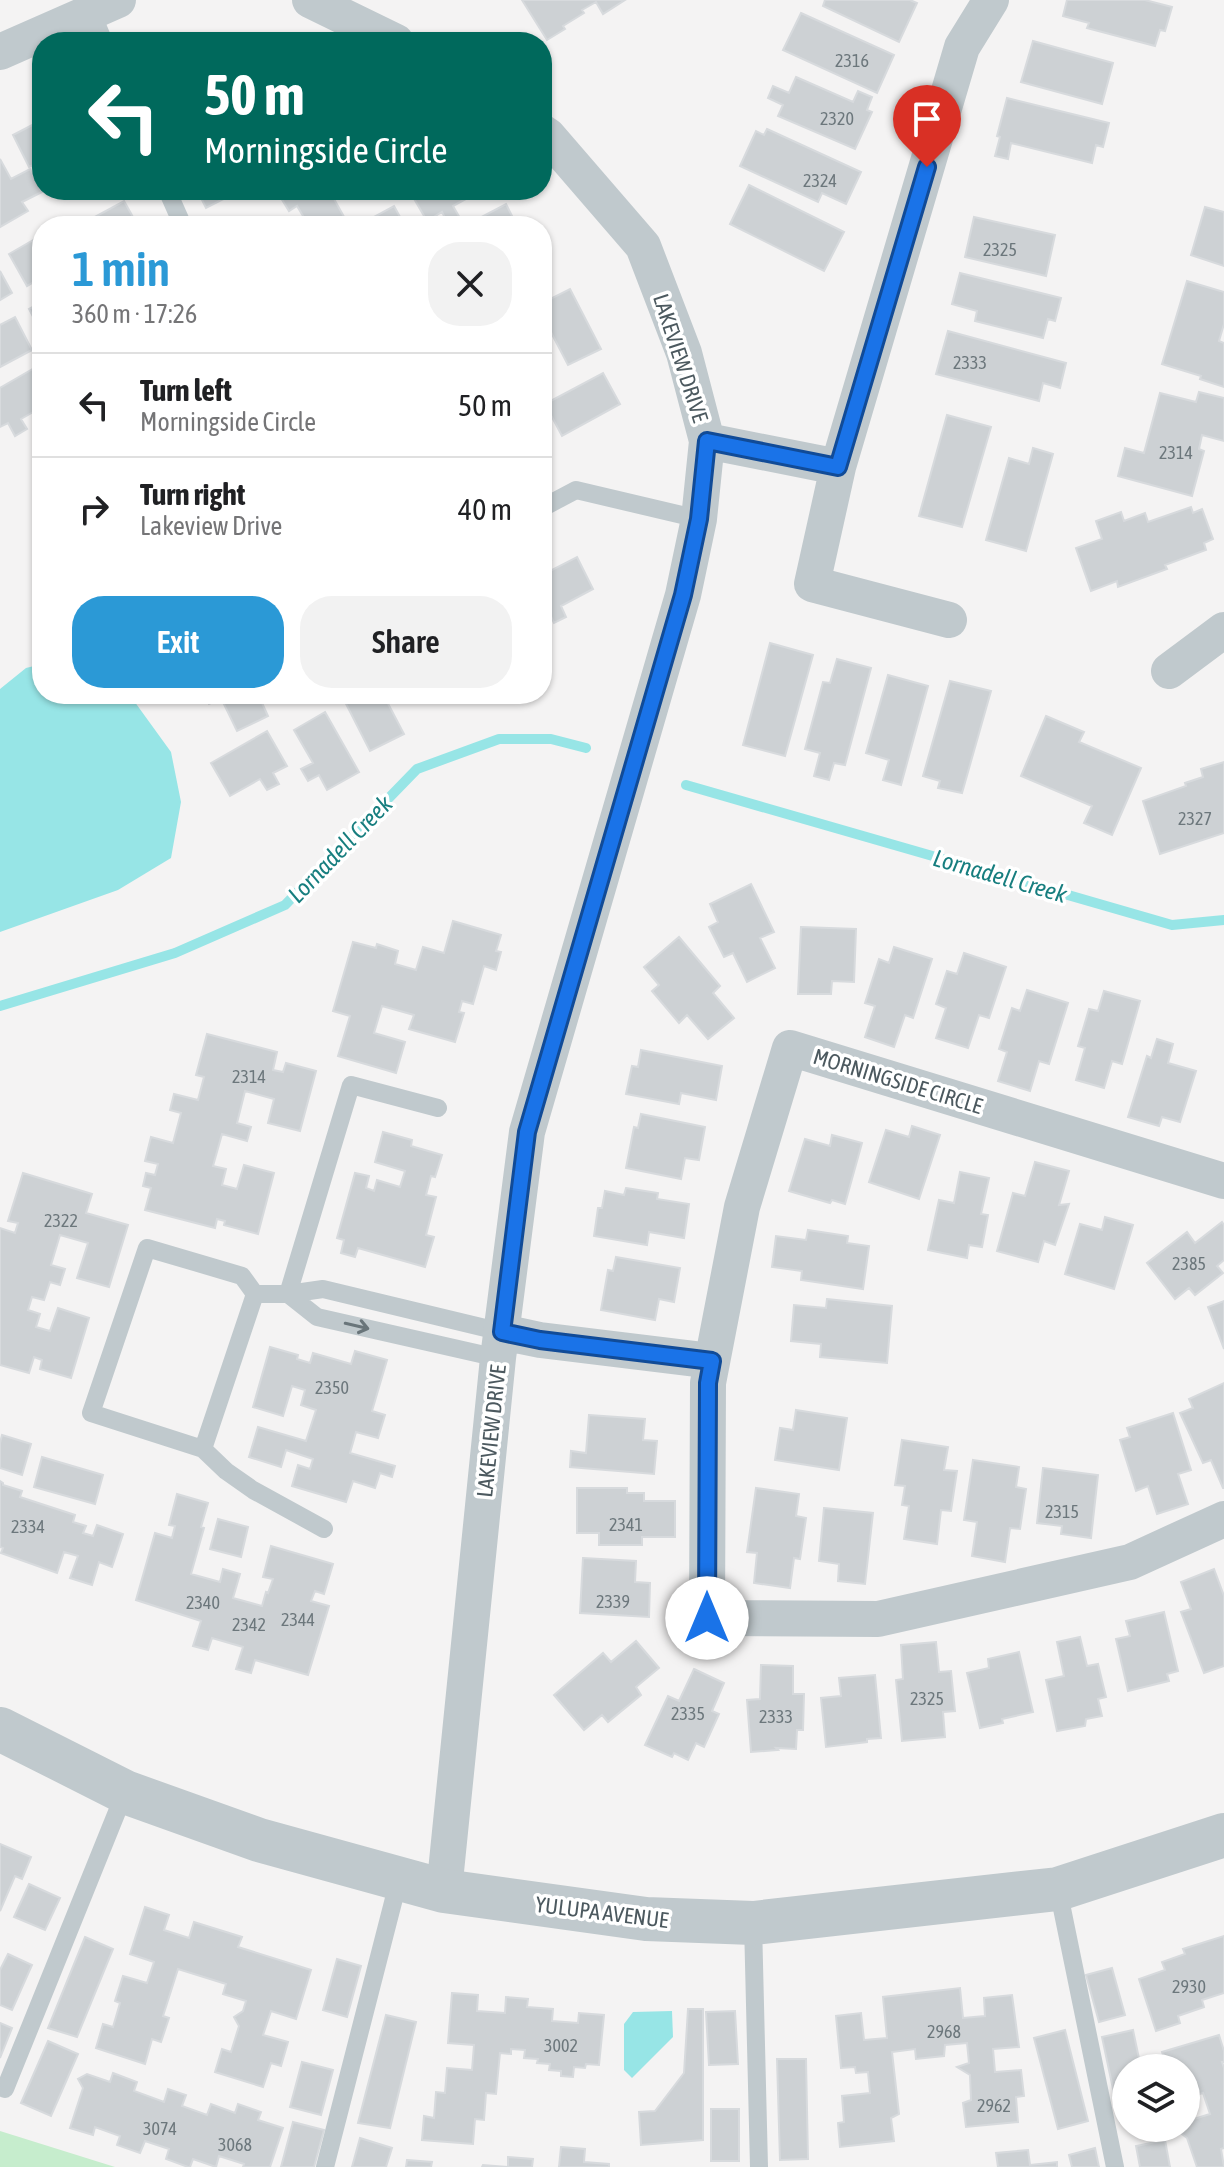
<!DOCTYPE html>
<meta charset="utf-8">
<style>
:root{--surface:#fff;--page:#f2f2f2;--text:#202124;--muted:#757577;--line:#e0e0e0;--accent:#2b99d6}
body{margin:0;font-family:"Asap Condensed",sans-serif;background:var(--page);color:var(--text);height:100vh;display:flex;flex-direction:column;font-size:30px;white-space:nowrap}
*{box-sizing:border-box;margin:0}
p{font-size:26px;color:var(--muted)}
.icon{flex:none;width:44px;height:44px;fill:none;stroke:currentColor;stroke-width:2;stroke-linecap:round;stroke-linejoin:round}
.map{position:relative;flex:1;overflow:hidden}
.details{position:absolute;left:32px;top:216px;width:520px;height:488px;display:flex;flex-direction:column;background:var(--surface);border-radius:32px;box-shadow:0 2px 6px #0004}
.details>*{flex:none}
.banner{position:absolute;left:32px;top:32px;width:520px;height:168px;border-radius:32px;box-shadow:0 2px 6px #0004;background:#00695c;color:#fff;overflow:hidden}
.buttons{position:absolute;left:1112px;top:2054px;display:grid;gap:16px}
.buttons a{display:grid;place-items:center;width:88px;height:88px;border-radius:50%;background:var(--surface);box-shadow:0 2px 6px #0004;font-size:40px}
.pin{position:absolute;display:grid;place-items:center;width:68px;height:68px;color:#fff;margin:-82px -34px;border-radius:50% 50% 50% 0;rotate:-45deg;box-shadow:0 0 8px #0007}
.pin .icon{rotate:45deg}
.me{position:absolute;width:88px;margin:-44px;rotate:0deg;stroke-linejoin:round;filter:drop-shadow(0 0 6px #0008)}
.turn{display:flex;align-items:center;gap:28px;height:168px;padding:0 40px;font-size:36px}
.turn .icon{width:104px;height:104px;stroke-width:2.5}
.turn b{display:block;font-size:56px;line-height:68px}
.round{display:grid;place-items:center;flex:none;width:84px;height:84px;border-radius:32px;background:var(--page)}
.overview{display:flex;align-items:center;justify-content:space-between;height:136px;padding:0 40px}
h1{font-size:48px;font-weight:600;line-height:60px;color:var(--accent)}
.button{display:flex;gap:16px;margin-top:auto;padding:16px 40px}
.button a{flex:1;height:92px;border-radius:32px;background:var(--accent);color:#fff;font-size:32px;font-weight:600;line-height:92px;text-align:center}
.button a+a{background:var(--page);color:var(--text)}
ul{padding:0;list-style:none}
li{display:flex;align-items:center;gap:24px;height:104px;padding:0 40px;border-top:2px solid var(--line)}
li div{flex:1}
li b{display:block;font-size:30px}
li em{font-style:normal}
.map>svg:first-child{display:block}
</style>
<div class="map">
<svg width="1224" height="2167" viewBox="0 0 1224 2167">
<rect width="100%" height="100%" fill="#f4f3f3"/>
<path fill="#c6edcd" d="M0 2131 115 2167H0Z"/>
<path fill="#97e5e6" d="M42 664V694H129L171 752 181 802 171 858 118 890 0 932V689L26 668Z
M672 2011 673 2037 632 2078 624 2070V2024L633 2012Z"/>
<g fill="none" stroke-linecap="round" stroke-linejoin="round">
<path stroke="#97e5e6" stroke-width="10" d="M686 785 1172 925 1224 920
M0 1006 175 953 285 905 417 769 499 739H551L586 748"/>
</g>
<path fill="#cdd1d4" stroke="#d7dadd" stroke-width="2" d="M522 0H625L603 14 596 2 582 10 584 13 563 26 565 29 547 40Z
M825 0H910L917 3 899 42 823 6Z
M1067 0H1145L1172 7 1165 31 1160 30 1155 46 1087 28 1089 23 1063 16Z
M801 13 894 55 877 93 783 50Z
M1033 41 1113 63 1102 104 1021 82Z
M796 77 853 102 858 91 872 97 867 110 872 112 855 149 778 116 783 105 768 98 773 86 789 93Z
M1007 98 1109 123 1103 147 1096 145 1092 163 1011 143 1008 159 995 156 1000 137 997 136Z
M42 120V161L29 167 13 135Z
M767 129 861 172 846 204 822 193 818 202 740 166 756 131 764 135Z
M0 159 11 179 30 169 42 192 22 202 28 211 0 227Z
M749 185 844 232 824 271 730 224Z
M197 190H241L206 208Z
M290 190H329L347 222 340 226H309L297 206 289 211 281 198 292 192Z
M409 190H482L453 206 460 218 448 224 442 212 427 221Z
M124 201 138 226H97L93 218Z
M506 204 517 226H474L472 222Z
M394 206 405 226H363L361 224Z
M1205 207 1224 212V266L1191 255Z
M974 217 1055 235 1046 276 965 257Z
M42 235V277L27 286 9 254Z
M0 271 12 293 0 300Z
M960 273 1061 298 1055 321 1048 319 1043 338 975 321 977 311 952 304Z
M1187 281 1224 292V324L1219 341 1224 343V387L1200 379 1201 376 1162 364Z
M570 289 601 349 568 365 542 315V303Z
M42 302V334L29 309Z
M15 317 32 350 0 367V325Z
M948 331 1066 363 1060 388 1043 383 1039 401 936 374Z
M36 367 42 377V407L21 419 27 429 15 436 8 423 0 427V388Z
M603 373 620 404 562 436 545 404Z
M1199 392 1224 398V441L1202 435 1199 449 1204 451 1192 496 1118 476 1125 448 1144 453 1160 393 1196 402Z
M947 415 991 427 962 527 919 516Z
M1033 448 1053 454 1026 551 986 540 1009 458 1029 464Z
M1191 507 1193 513 1202 509 1213 539 1204 543 1206 550 1165 565 1167 569 1118 587 1117 581 1091 591 1076 548 1102 539 1096 521 1121 512 1124 521 1145 513 1148 522Z
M542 540 551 560 542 564Z
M577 557 593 589 561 606 566 617 554 623 549 612 542 616V575Z
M770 643 813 655 785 756 743 745Z
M837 659 871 668 845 765 834 763 829 780 814 776 820 753 805 749 823 682 830 683Z
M888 675 928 686 901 785 883 780 889 760 866 753Z
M950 681 991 691 962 793 938 788 940 781 923 776Z
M204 694H258L268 716 237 731 221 698 209 704Z
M341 694H383L404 734 370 751Z
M325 712 359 772 327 790 319 775 308 781 301 769 313 763 294 730Z
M1046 716 1084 732 1079 742 1141 768 1112 835 1084 823 1092 806 1021 776Z
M267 731 287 766 273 773 279 784 267 790 260 779 230 796 211 763Z
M1224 762V833L1160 854 1143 801 1186 786 1185 783 1203 777 1201 769Z
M751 884 774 932 760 938 775 968 747 982 733 953 724 957 709 927 718 922 710 904Z
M453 921 501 935 496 951 501 952 496 970 484 966 473 1004 462 1001 459 1012 464 1013 455 1042 409 1029 414 1015 382 1006 374 1033 405 1042 396 1073 338 1056 350 1016 333 1011 353 942 376 948 377 944 398 951 395 964 416 970 423 947 444 953Z
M801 927 856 929 854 982 832 981 831 994H798Z
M679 937 720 986 713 993 734 1018 708 1039 687 1015 679 1023 652 991 659 985 644 967Z
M894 947 932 959 913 1018 905 1015 894 1047 865 1037 875 1006 865 1003 879 959 889 963Z
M964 953 1006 967 989 1018 979 1015 968 1048 936 1038 946 1008 936 1004 947 971 957 974Z
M1027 990 1068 1003 1049 1064 1039 1061 1030 1091 998 1081 1007 1052 999 1049 1012 1008 1020 1011Z
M1104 991 1140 1001 1122 1064 1112 1061 1104 1088 1076 1080 1085 1048 1078 1046 1089 1009 1098 1011Z
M207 1034 277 1052 273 1070 283 1072 286 1063 316 1071 300 1131 268 1123 274 1099 245 1091 237 1123 251 1127 247 1141 222 1134 213 1166 226 1169 222 1185 237 1189 244 1165 274 1173 258 1234 224 1225 225 1221 217 1219 215 1228 145 1210 151 1188 143 1186 146 1173 155 1175 158 1164 145 1161 151 1137 173 1143 181 1113 170 1110 174 1094 198 1100 204 1077 196 1075Z
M1157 1039 1173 1044 1168 1063 1196 1071 1180 1122 1162 1117 1159 1126 1128 1117 1147 1056 1151 1058Z
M641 1050 722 1066 716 1100 681 1093 679 1104 626 1094 632 1066 638 1067Z
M641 1114 705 1127 699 1160 685 1158 681 1179 626 1168 634 1127 638 1128Z
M912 1126 940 1135 919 1199 869 1182 886 1130 909 1137Z
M383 1132 412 1140 411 1146 442 1155 435 1177 431 1176 426 1195 436 1197 426 1235 434 1237 425 1267 358 1248 355 1257 341 1253 344 1240 337 1238 355 1173 369 1176 366 1188 374 1191 377 1180 400 1187 405 1171 375 1162Z
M832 1135 862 1143 845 1204 832 1200 830 1203 789 1191 805 1139 830 1146Z
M1035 1162 1069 1171 1059 1205 1069 1204 1055 1245 1044 1241 1038 1262 997 1251 1013 1193 1025 1196Z
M960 1172 989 1178 981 1214 988 1215 982 1247 969 1245 967 1258 928 1250 939 1200 954 1203Z
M23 1173 92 1194 86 1213 128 1225 109 1287 77 1278 88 1243 60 1235 51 1265 65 1269 60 1285 50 1282 44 1300 32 1297 28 1310 40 1314 36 1327 50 1331 58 1308 89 1318 71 1378 40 1369 42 1360 34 1357 29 1373 0 1365V1228L15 1233 18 1223 8 1221Z
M626 1188 658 1193 657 1199 689 1204 684 1238 649 1232 647 1245 594 1236 598 1208H602L605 1191 624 1195Z
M1105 1217 1133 1225 1114 1289 1065 1274 1080 1224 1102 1230Z
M1222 1222 1224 1225V1260L1217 1266 1223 1273 1195 1295 1189 1288 1175 1299 1147 1263 1187 1232 1195 1243Z
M808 1230 848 1236 847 1243 869 1246 863 1289 801 1280 802 1271 772 1267 776 1236 806 1240Z
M616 1257 680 1268 674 1302 659 1299 655 1320 601 1310 608 1270 613 1271Z
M827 1299 892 1306 887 1363 820 1357 821 1344 791 1341 794 1305 826 1308Z
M1224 1301V1349L1208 1307Z
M270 1347 298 1355 297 1359 310 1363 313 1353 351 1364 355 1351 387 1360 372 1411 385 1415 378 1438 356 1432 350 1453 395 1466 392 1477 380 1473 375 1488 353 1481 346 1502 292 1486 298 1465 310 1469 313 1459 286 1450 281 1467 249 1457 258 1427 306 1441 316 1410 301 1405 305 1390 292 1386 283 1416 253 1407Z
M1224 1383V1488H1223L1211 1460 1203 1463 1180 1413 1193 1408 1189 1399Z
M796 1410 847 1418 839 1470 775 1460 780 1428 793 1430Z
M1173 1413 1191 1470 1178 1474 1188 1504 1157 1514 1148 1486 1136 1491 1120 1440 1130 1437 1127 1428Z
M589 1415 645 1419 643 1440 657 1441 654 1474 570 1467 571 1451 586 1453Z
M2 1435 31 1444 22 1475 0 1468V1443Z
M902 1440 948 1447 944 1470 957 1471 951 1511 941 1510 937 1544 904 1539 909 1506 902 1505 905 1486 895 1485Z
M42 1457 103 1475 95 1504 34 1487Z
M973 1460 1019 1467 1016 1487 1026 1489 1020 1529 1010 1528 1005 1562 972 1556 977 1522 964 1520Z
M1043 1468 1098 1475 1091 1538 1061 1534 1062 1526 1037 1523Z
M0 1481 3 1483V1485L22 1491 20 1497 75 1515 73 1522 86 1526 83 1533 93 1536 97 1525 123 1534 112 1567 99 1562 92 1585 70 1578 78 1556 64 1552 57 1573 1 1553 3 1548 0 1547Z
M577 1488H627V1493H644V1501H675V1537H642V1545H599V1533H577Z
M756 1488 799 1494 796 1516 806 1518 800 1559 794 1558 790 1588 754 1583 757 1553 747 1552Z
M177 1494 208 1503 201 1527 204 1528 191 1574 220 1582 223 1569 240 1574 233 1598 262 1606 266 1592 268 1593 273 1579 263 1577 271 1546 333 1564 324 1594 315 1591 311 1601 329 1606 308 1675 255 1660 251 1673 236 1669 243 1647 212 1638 208 1650 193 1646 201 1621 136 1600 155 1533 172 1538 175 1526 169 1525Z
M824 1508 873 1513 865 1584 838 1581 839 1564 819 1561Z
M218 1519 248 1527 241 1557 210 1549Z
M583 1558 636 1561 635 1582 650 1583 649 1617 580 1613Z
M1214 1569 1224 1596V1666L1204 1673 1181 1612 1191 1609 1181 1582Z
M1164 1612 1178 1671 1167 1674 1169 1681 1128 1691 1116 1639 1130 1636 1126 1621Z
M1080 1637 1087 1666 1098 1664 1106 1697 1098 1699 1102 1716 1086 1719 1085 1726 1057 1731 1046 1680 1064 1676 1057 1642Z
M636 1641 659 1668 636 1687 641 1695 608 1722 602 1715 584 1730 554 1695 603 1653 611 1662Z
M936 1642 939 1672 951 1671 955 1711 943 1712 945 1737 902 1741 896 1680 903 1679 901 1645Z
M1019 1652 1033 1712 1002 1719 1003 1723 980 1728 967 1673 989 1668 988 1659Z
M761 1665 793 1666V1694H804L803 1730H797L796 1749 776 1748 778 1750 751 1752 747 1700 760 1699Z
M694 1669 724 1683 712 1711 719 1714 704 1747 696 1743 688 1760 674 1753 672 1757 645 1745 668 1696 679 1701Z
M875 1675 881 1738 867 1739V1742L826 1747 821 1698 841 1696 839 1678Z
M0 1844 31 1857 22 1879 15 1876 0 1911Z
M29 1884 60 1898 45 1930 14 1917Z
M145 1907 169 1915 164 1930 189 1938 194 1922 242 1937 238 1947 311 1970 296 2019 271 2011 263 2035 288 2042 281 2066 271 2063 263 2087 215 2072 222 2049 231 2052 239 2026 234 2017 243 2011 246 2001 223 1994 226 1984 178 1969 163 2016 169 2018 161 2042 152 2039 145 2064 96 2048 103 2024 113 2027 120 2003 115 2001 123 1976 147 1983 154 1962 130 1954Z
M1224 1936V1993L1202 2000 1204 2007 1178 2016 1180 2023 1156 2031 1139 1979 1165 1970 1162 1962 1185 1954 1183 1949Z
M85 1937 113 1949 77 2037 48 2028Z
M8 1954 32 1965 12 2010 0 2005V1970Z
M337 1959 361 1966 347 2017 323 2010Z
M1112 1968 1125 2015 1099 2022 1086 1975Z
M960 1988 963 2018 985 2016 984 1998 1012 1995 1019 2047 993 2049 995 2072 1021 2070 1024 2096 1016 2097 1018 2122 966 2127 963 2103 971 2100 970 2075 957 2067 969 2063 967 2043 945 2045 944 2056 916 2059 915 2049 892 2052 899 2114 891 2118 894 2141 840 2147 838 2123 844 2122 842 2096 870 2093 868 2072 856 2073 855 2067 841 2068 836 2016 861 2013 864 2040 887 2038 883 1997Z
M452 1993 478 1995 477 2011 505 2013 506 1997 528 1999 527 2007 553 2009 552 2021 578 2023 579 2013 604 2015 599 2065 586 2064 585 2068 574 2067 573 2077 561 2076V2071L549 2070 550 2064 537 2063 538 2059 524 2058 525 2050 511 2049V2054L500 2053 496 2094 486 2093 484 2120 475 2119 473 2144 422 2140 424 2116 434 2118 436 2092 445 2093 447 2068 472 2070 474 2045 448 2043Z
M688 2009H703V2140L641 2145 639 2112 655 2111 684 2073Z
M735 2011 738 2064 709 2065 706 2012Z
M386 2015 416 2022 390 2128 358 2123Z
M0 2023 12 2028 0 2058Z
M1065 2030 1088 2121 1058 2129 1034 2038Z
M1133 2030 1141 2068H1126V2121L1120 2122 1102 2037Z
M1219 2035 1224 2051V2062H1222L1224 2068V2148L1221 2149 1224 2167H1197L1187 2138 1178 2131 1181 2128H1186L1187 2121 1210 2114 1203 2093 1186 2098V2068H1167L1162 2052Z
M48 2041 78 2054 51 2116 21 2103Z
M777 2059H806L808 2159 780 2160Z
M302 2062 333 2070 321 2115 290 2107Z
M113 2073 137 2082 134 2091 164 2102 168 2089 186 2095 182 2106 207 2115 211 2104 235 2113 238 2104 261 2112 258 2120 283 2128 270 2167H243L244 2164 219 2156 216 2167 193 2159 190 2167H188L166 2159 169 2149 145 2141 140 2153 117 2145 120 2136 95 2127 93 2135 70 2128 83 2088 78 2079 87 2074 110 2082Z
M711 2109H739V2161H711Z
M293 2122 324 2130 314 2167H281Z
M360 2138 392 2148 386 2167H352Z
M1165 2140 1170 2167H1140L1136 2146Z
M561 2147 585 2149 584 2162 609 2164V2167H559Z
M1095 2148 1099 2167H1072L1069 2155Z
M1028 2150 1030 2165 1057 2162V2167H998L996 2153Z
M508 2157 533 2159 532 2167H482L483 2165 508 2167Z
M407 2160 432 2162 431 2167H406Z"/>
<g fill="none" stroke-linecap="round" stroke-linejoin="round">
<path stroke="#c0c9cd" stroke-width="18" d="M91 11 104 42
M167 190 183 226
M542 508 576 490 699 519
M255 1294 242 1276 147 1248 91 1413 203 1449 255 1294H288L323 1289 502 1332
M288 1294 351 1085 438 1108
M288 1294 317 1317 498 1358
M203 1449 226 1471 253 1490 324 1529
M1058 1889 1115 2167
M753 1923 759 2167
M5 2089 125 1792
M325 2167 399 1879"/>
<path stroke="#c0c9cd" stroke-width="36" d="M310 0 396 42
M0 52 118 0
M707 441 838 467
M949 620 812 584 838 467 962 47 991 0
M1169 671 1224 630
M1224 1181 790 1048 742 1207 708 1383 707 1618 878 1619 1130 1562 1224 1519
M502 1332 540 1340 712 1361
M444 1891 498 1358 527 1132 683 595 699 519 707 441 684 353 643 246 548 136 542 132"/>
<path stroke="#c0c9cd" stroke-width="44" d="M0 1729 125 1792 259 1840 444 1891 646 1919 753 1923 1058 1889 1224 1835"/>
</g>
<defs><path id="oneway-shaft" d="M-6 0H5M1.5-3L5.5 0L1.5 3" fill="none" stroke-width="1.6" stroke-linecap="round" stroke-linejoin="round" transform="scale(2)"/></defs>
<use stroke="#69757a" href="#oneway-shaft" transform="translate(357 1326) rotate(13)"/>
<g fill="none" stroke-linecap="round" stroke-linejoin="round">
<defs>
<path id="route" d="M707 1618 708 1383 712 1361 540 1340 502 1332 527 1132 683 595 699 519 707 441 838 467 927 167"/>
</defs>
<use href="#route" stroke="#114b97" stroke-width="20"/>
<use href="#route" stroke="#1a73e8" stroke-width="14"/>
</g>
<g text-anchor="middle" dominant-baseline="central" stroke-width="7" stroke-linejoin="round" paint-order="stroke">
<g font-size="18" fill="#6c777c">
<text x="852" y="60">2316</text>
<text x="837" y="118">2320</text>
<text x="820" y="180">2324</text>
<text x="1000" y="249">2325</text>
<text x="970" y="362">2333</text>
<text x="1176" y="452">2314</text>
<text x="1195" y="818">2327</text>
<text x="249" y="1076">2314</text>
<text x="61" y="1220">2322</text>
<text x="1189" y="1263">2385</text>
<text x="332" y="1387">2350</text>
<text x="1062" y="1511">2315</text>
<text x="626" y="1524">2341</text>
<text x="28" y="1526">2334</text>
<text x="613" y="1601">2339</text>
<text x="203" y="1602">2340</text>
<text x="298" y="1619">2344</text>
<text x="249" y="1624">2342</text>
<text x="927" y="1698">2325</text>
<text x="688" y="1713">2335</text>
<text x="776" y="1716">2333</text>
<text x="1189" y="1986">2930</text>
<text x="944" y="2031">2968</text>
<text x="561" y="2045">3002</text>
<text x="994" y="2105">2962</text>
<text x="160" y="2128">3074</text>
<text x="235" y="2144">3068</text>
</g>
<g font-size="22" fill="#4c595f" stroke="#fff">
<text transform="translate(681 358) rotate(72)">LAKEVIEW DRIVE</text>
<text transform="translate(898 1081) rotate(17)">MORNINGSIDE CIRCLE</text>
<text transform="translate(491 1431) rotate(-84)">LAKEVIEW DRIVE</text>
<text transform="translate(602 1912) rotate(7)">YULUPA AVENUE</text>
</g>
<g font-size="24" font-style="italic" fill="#177e7f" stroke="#fff">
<text transform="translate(340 849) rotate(-46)">Lornadell Creek</text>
<text transform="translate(1000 876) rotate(16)">Lornadell Creek</text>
</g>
</g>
</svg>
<div class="buttons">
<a><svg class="icon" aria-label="layers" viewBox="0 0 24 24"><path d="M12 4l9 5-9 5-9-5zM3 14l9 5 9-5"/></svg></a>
</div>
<div class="pin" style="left:927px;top:167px;background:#d93025"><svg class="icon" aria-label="arrive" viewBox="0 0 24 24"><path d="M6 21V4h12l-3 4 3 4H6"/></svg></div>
<svg class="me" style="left:707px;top:1618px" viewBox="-20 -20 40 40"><circle r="19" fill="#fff"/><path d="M0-13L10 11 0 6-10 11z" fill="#1a73e8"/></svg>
<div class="banner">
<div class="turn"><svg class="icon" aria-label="left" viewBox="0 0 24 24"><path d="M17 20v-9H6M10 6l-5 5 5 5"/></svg><div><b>50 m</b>Morningside Circle</div></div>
</div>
<section class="details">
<div class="overview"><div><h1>1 min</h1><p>360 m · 17:26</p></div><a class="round"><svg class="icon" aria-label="close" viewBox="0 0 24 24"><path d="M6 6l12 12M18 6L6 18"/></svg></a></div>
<ul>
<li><svg class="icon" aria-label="left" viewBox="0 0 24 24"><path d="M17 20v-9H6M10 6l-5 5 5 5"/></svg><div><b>Turn left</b><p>Morningside Circle</p></div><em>50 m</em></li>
<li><svg class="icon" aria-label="right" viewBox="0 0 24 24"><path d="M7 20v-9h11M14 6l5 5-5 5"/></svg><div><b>Turn right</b><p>Lakeview Drive</p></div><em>40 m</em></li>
</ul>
<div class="button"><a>Exit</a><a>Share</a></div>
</section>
</div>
